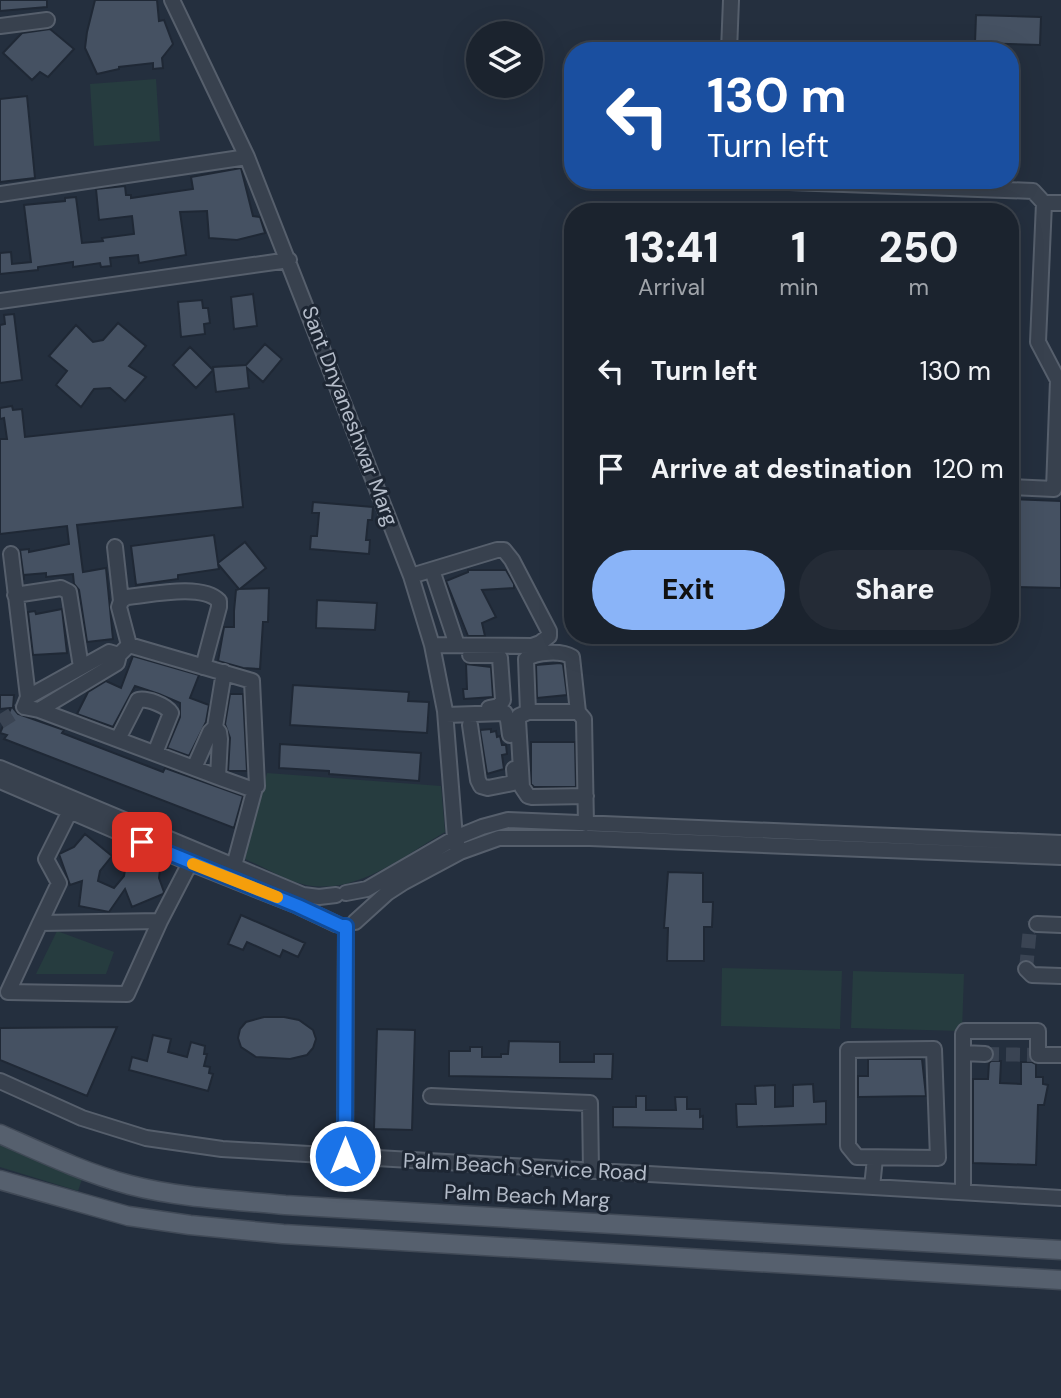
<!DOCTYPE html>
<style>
:root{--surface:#1b232e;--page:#242b36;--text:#f1f3f6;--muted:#a0a4aa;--line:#39404a;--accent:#8ab4f8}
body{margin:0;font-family:"DM Sans",sans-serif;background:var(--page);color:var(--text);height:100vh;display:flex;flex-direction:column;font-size:26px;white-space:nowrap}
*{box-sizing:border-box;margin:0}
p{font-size:23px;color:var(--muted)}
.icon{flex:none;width:38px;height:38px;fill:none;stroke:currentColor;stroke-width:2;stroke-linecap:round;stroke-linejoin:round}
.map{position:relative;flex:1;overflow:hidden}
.details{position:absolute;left:564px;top:203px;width:455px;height:441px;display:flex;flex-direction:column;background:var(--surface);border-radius:28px;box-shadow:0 7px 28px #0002,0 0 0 2px var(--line)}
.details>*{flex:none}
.hud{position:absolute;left:564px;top:42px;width:455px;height:147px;border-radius:28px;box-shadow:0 7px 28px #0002,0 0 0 2px var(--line);background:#1a4fa0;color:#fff;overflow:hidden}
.buttons{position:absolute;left:466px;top:21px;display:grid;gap:14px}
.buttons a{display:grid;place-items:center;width:77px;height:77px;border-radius:50%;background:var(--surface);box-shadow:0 7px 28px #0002,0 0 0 2px var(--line);font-size:35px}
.pin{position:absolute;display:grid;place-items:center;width:60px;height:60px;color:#fff;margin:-30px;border-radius:14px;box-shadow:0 4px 10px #0006}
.me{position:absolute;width:77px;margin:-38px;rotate:0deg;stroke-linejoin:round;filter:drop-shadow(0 0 5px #0008)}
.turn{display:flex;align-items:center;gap:24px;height:147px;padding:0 28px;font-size:32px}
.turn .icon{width:91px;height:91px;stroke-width:2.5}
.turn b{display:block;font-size:49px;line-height:60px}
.eta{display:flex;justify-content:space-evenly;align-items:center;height:119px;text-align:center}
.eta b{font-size:42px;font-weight:800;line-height:49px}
.button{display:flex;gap:14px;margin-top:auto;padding:14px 28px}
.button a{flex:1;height:80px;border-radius:42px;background:var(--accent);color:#111;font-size:28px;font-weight:800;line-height:80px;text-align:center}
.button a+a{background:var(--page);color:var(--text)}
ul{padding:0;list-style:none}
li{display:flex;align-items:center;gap:21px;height:98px;padding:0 28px}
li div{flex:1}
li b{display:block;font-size:26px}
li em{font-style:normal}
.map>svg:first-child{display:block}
</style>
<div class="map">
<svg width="1061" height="1398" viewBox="0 0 1061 1398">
<rect width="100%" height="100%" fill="#242f3e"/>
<path fill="#263c3f" d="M156 79 160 141 94 146 90 84Z
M267 773 441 786 445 832C403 856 357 895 306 885 286 881 264 867 245 859Z
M57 931 114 952 106 974H36Z
M722 968 842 971 840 1029 721 1026Z
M853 971 964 974 962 1031 851 1028Z
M0 1145 82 1179 78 1191 0 1167Z"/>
<path fill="#455162" stroke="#1f2835" stroke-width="2" d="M0 0H47V7L0 11Z
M95 0H157L159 21 164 20 173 44 162 58 163 68 153 69V63L119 67V69L97 74 85 48 87 32Z
M976 15 1041 17 1040 45 975 43Z
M50 29 74 49 48 77 40 72 32 80 3 53 22 33Z
M27 96 35 178 0 182V99Z
M241 168 253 216 260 217 265 233 237 240 209 238 207 211 180 212 186 255 139 263 138 255 110 258 111 266 101 267 100 263 73 267V262L38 267V270L0 274V253L11 252 12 264 31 262 24 205 65 201V198L76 197 82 243 103 241 102 238 134 234 132 216 99 220 96 189 125 186 126 195H131V198L193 189 191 177Z
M253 294 257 326 234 329 231 297Z
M202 300 203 308H208L210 323 204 324 205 334 181 337 178 302Z
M14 314 22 380 0 383V325L5 324 4 315Z
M118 323 146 346 129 366 146 377 125 401 110 388 94 389 81 407 56 385 67 371 49 356 76 325 93 342 103 340Z
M265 344 282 359 263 382 247 368 249 388 216 392 213 367 246 365Z
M190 347 213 370 196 388 173 365Z
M12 406 13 410 22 409 25 437 234 414 243 507 77 525 83 572 106 568 113 639 87 642 79 590 74 584 73 574 46 577V573L24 575V580L20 550 29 549V552L69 544 67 526 0 534V439H7L4 418 0 419V408Z
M1010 499 1061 501V588L1010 587Z
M313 502 373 507 372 520H368L366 540H370L369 554 310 549 311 536H317L319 513H312Z
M214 535 218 563 245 542 266 568 240 589 269 588 268 622H263L260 669 243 668 218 661 224 627H234V611L236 590 239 589 218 564 219 569 178 575V579L136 585 131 546Z
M468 570H506L514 584V588L482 590 496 617 482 623 485 636H468L446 581 468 572Z
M317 600 377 603 375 630 316 628Z
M62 609 67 653 33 655 28 612 35 611 36 614Z
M133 656 199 675 190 698 209 705 206 722 189 756 167 748 180 717V703L159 694 135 686 113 727 77 714 88 692 106 681 121 688Z
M560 663 563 664 567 695 537 698 536 665Z
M466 664 491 667 493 697 464 699 463 689H467Z
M293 685 409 692 408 701 429 702 427 733 290 725Z
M230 694H243L247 771H228L230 738 225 724Z
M0 695H14L13 708 18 714 64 730 62 733 163 772 165 768 243 796 234 828 4 739 7 735 0 733 11 708 0 709Z
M491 729V732L496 731 497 737 500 736 502 745H506L507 754 502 755 504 769 487 774 480 730Z
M531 742H575L576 787H534L531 784Z
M280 744 421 753 419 781 329 774V771L279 768Z
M85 834 112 856 100 871 98 881 114 888 124 876 127 857 161 862 159 878 164 892 163 894 132 907 125 889 109 912 79 906 82 881 70 885 59 854 74 847Z
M668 872 703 873V902H713L712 927H704V961H667L668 928H664Z
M241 915 305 943 298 957 283 950 280 957 247 942 243 950 228 944Z
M264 1017H284L299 1020 313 1030 316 1039 313 1048 307 1055 290 1059 256 1057 241 1047 238 1038 240 1029 246 1022Z
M117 1027 87 1096 0 1060V1028Z
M377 1029 415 1030 412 1130 374 1129Z
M153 1035 171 1039 168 1052 187 1057 191 1042 205 1046 204 1054H207L204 1066 210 1067 209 1073 213 1074 208 1091 129 1070 132 1057 147 1061Z
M509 1041 560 1042V1062H594V1054H613L612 1079 449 1076V1051H470V1047H482V1057H501V1054H508Z
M868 1059H922L926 1096 858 1097V1076H868Z
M991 1061H1001L1000 1083 1021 1084V1062H1032L1036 1064V1077H1043V1084L1048 1085 1044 1105H1038L1036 1165 973 1163V1079H988L989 1063Z
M813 1084 814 1102 826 1101V1124L737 1127 736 1104H756L755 1086 775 1085V1107L793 1106V1085Z
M636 1096H646V1110H676L675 1097H687V1109H700V1117L703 1116V1129L613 1127V1107H636Z"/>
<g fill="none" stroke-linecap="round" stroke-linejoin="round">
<path stroke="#3a4453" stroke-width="14" stroke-dasharray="14 7" stroke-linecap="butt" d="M0 722 24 707
M1026 969 1030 928 1037 924
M985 1054 1038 1055"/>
<defs>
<path id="minor" d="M172 0 247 157 411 576 432 645 445 711 455 838 460 852
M0 26 47 20
M729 51 731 0
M737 180 1033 191 1044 203
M0 194 247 157
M0 301 289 260
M1010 487 1054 489 1058 380 1038 342 1044 203H1061
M115 547 121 601
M11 554 28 697
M432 570 457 645
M411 576 497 550H504L512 560 549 631V636L540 643 532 646 432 645
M15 595 61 588 69 592 81 667
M129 645 119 607 121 601 127 597C150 595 202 583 219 601V607L203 667
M119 655 109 652 28 697 24 707 39 710 117 663 119 655 129 645
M470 655H494L500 658 503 700 499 706 489 708
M39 710 223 779 251 789 257 786 252 681 129 645
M528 712 526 659C536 652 561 650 572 657L578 712
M446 715 505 713 508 720 510 735
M470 725 478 780 481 786 488 788 513 783 515 780 514 769
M215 727 224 672
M118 739 138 700C147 698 166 705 171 713L155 753
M0 768 303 895 319 897 336 895
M194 768 210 732 215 727 219 732 220 739 218 777
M0 781 190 863 298 906 336 924
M586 796 532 797 528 796 522 787 518 720 519 716 528 712H578L584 719 586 824
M234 866 255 788
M346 893 367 889 455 838 482 827 508 820 1061 843
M160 921 40 923 8 992 127 994 160 921 190 863
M355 922 387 893 404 882 460 852 499 838H590L1061 857
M40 923 59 883 46 859 70 811
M1037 924 1061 925
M1026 969 1032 975 1061 976
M934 1049 938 1158 857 1157 848 1146V1050Z
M963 1053 985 1054
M0 1081 82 1118 146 1138 222 1149 1061 1198
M431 1096 590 1103 591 1171
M345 1156 346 926
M872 1187 875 1158
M963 1192V1034L965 1031H1038V1055H1061"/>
<path id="major" d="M0 1134C43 1153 85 1173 130 1185 180 1198 234 1200 285 1205L1061 1250
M0 1180 128 1216 190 1225 283 1234 1061 1280"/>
</defs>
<use href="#minor" stroke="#565f6c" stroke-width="18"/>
<use href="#major" stroke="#414a57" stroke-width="21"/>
<use href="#minor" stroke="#38414e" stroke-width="14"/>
<use href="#major" stroke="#56606e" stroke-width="18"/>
</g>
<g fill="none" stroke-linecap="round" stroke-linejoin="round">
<defs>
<path id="route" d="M142 842 298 906 341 926H346L345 1156"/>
</defs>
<use href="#route" stroke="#114b97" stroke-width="18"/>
<use href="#route" stroke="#1a73e8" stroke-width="12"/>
<path stroke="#f59e0b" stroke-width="12" d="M193 864 277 897"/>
</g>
<g text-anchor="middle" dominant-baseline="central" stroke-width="6" stroke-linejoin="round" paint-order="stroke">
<g font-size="21" fill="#b4bcc9" stroke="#1d2633">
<text transform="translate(350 416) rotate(69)">Sant Dnyaneshwar Marg</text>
<text transform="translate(525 1167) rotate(3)">Palm Beach Service Road</text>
<text transform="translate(527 1196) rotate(3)">Palm Beach Marg</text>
</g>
</g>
</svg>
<div class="buttons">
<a><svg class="icon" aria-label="layers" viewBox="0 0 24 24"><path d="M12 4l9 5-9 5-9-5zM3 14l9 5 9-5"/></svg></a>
</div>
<div class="pin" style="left:142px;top:842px;background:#d93025"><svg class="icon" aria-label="arrive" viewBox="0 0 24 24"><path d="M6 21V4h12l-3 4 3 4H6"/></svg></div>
<svg class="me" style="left:345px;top:1156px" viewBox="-20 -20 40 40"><circle r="17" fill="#1a73e8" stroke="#fff" stroke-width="3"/><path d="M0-11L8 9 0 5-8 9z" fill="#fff"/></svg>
<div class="hud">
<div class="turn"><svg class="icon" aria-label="left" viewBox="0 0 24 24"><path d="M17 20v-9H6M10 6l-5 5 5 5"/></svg><div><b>130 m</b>Turn left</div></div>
</div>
<section class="details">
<div class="eta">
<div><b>13:41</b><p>Arrival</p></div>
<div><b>1</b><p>min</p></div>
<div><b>250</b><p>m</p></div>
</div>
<ul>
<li><svg class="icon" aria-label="left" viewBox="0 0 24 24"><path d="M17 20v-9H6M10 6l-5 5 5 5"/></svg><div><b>Turn left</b></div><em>130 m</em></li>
<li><svg class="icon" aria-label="arrive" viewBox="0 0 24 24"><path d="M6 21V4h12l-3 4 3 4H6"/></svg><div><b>Arrive at destination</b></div><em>120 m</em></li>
</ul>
<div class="button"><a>Exit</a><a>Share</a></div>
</section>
</div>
